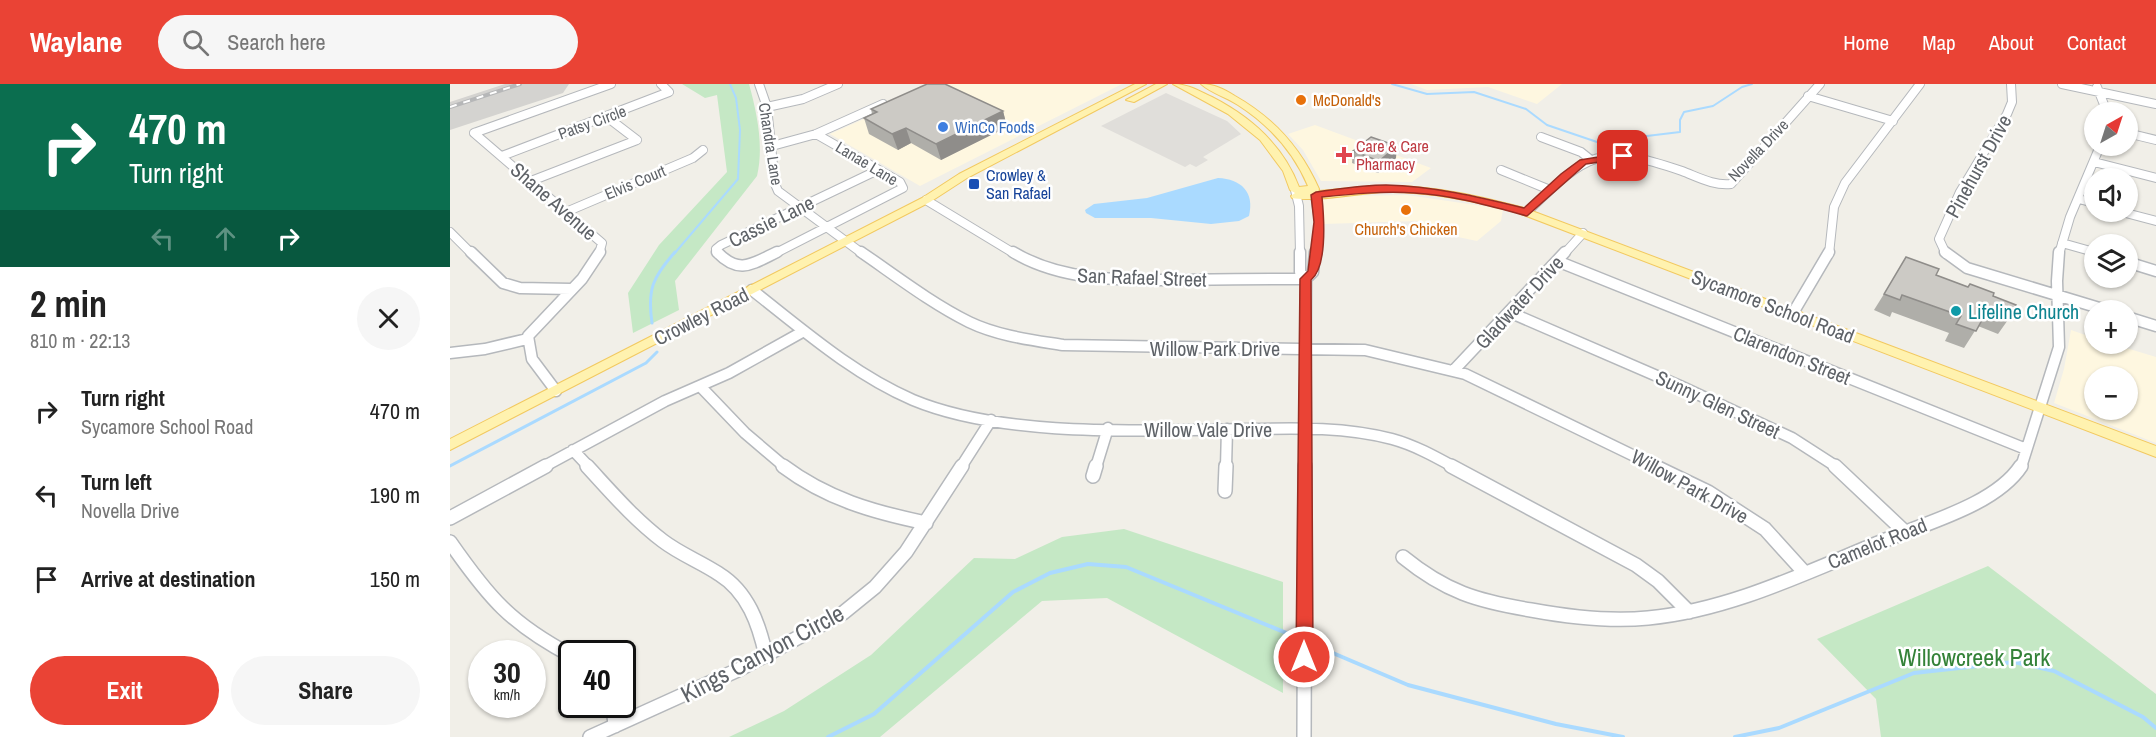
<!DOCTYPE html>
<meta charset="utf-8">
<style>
:root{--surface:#fff;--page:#f6f6f6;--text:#222;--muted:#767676;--accent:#ea4335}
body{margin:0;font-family:"Archivo Narrow",sans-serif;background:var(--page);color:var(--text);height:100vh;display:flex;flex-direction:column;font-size:22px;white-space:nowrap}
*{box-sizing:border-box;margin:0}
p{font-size:20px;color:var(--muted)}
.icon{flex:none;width:33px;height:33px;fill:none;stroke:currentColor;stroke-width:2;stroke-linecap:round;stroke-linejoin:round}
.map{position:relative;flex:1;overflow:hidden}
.side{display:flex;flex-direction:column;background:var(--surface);width:450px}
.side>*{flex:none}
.top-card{background:#0b6e4f;color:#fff;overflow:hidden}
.needle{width:39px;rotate:39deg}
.controls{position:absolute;left:1634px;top:18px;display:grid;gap:12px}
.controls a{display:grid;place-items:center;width:54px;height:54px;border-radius:50%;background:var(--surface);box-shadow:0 2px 4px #0004;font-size:30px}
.speed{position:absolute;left:18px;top:556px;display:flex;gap:12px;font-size:30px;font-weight:700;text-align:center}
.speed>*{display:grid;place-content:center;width:78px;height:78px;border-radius:50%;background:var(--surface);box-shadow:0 2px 4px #0004;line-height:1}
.speed small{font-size:15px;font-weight:400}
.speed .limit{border:3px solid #111;border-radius:9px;background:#fff;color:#111}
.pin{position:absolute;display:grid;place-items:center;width:51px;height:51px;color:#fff;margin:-26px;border-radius:12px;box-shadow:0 3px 9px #0006}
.me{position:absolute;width:66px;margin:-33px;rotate:0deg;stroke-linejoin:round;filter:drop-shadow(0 0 4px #0008)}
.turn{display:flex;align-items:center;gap:21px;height:126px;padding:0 30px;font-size:27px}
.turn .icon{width:78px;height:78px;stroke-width:2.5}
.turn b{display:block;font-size:42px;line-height:51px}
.lanes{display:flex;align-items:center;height:57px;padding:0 30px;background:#0003;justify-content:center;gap:30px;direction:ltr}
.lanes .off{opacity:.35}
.round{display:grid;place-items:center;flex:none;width:63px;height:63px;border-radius:32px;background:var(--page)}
.head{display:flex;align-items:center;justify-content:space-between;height:102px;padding:0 30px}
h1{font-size:36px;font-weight:800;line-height:45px}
.button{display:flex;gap:12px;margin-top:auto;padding:12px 30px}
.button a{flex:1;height:69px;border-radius:36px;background:var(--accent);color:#fff;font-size:24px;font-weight:800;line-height:69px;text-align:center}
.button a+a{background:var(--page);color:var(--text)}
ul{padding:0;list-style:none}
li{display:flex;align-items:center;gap:18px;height:84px;padding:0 30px}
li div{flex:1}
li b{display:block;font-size:22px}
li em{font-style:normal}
header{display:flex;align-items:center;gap:36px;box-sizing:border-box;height:84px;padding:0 30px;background:var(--accent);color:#fff}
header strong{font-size:28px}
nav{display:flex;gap:33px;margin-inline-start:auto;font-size:21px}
.search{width:420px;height:54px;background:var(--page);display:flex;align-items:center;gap:15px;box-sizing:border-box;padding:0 21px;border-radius:33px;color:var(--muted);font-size:22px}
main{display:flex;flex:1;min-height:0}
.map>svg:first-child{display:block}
</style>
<header>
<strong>Waylane</strong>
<div class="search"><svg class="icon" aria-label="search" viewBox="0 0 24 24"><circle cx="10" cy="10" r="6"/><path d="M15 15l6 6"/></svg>Search here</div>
<nav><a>Home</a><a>Map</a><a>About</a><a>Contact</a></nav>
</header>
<main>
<section class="side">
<div class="top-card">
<div class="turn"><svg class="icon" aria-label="right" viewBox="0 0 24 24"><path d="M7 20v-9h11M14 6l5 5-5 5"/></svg><div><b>470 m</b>Turn right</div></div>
<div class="lanes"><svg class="icon off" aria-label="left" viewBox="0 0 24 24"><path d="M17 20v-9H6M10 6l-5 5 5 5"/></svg><svg class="icon off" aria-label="ahead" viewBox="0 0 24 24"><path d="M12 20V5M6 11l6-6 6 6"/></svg><svg class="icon" aria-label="right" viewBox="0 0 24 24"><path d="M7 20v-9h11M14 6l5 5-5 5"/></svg></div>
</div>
<div class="head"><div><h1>2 min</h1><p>810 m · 22:13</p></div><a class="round"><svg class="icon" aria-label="close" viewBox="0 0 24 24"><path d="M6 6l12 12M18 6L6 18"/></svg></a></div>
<ul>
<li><svg class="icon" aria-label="right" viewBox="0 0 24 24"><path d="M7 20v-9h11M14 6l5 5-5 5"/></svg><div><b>Turn right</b><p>Sycamore School Road</p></div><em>470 m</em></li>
<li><svg class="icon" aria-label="left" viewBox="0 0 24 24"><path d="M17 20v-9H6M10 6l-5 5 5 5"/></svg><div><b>Turn left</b><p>Novella Drive</p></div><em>190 m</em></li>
<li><svg class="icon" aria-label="arrive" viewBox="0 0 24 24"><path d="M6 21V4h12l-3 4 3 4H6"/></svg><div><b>Arrive at destination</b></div><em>150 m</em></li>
</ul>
<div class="button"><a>Exit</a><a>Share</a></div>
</section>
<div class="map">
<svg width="1706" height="653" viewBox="0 0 1706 653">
<rect width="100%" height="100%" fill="#f1efe8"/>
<path fill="#fef7e0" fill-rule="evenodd" d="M493 0H672L470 102 380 50Z
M961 0H1112L1087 20 1038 3 977 6Z
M865 41 981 84 962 98 871 97 853 66 838 50Z
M957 111 1053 125 1051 137 1027 157 965 144 967 137 874 140 873 116 898 112Z
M1621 246 1644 254V260H1663L1706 273V359L1604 319 1614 285ZM1677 292V326H1644V292Z"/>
<path fill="#e0deda" d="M716 9 777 37 791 50 753 73 758 76 746 83 740 80 735 83 651 42Z"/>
<path fill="#c5e8c5" d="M232 0H299C307 29 314 62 307 92L225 197 229 226 183 249 178 209 209 161 277 88 267 11 255 14Z
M674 445 833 498V609L657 514 592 517 430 653H279L334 627 421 571 524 474 565 475 612 453Z
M1538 482 1706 610V653H1431L1426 615 1367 555Z"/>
<path fill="#aadaff" d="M768 94C791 95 805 108 799 132L789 137 761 140 701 134H645L636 129 635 126 644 120 697 114Z"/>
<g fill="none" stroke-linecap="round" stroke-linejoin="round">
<path stroke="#aadaff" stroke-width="2" d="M942 0 977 10 1024 8 1076 25 1097 41 1147 58 1230 48V36L1234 28 1263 22 1292 3 1302 0
M224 170 288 95 290 46 286 14 280 0"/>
<path stroke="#aadaff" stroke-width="3" d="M202 239C197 205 203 193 225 168
M0 382 196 279 207 268"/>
<path stroke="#aadaff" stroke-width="4" d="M857 558 958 601 1106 640 1173 653
M378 653 424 630 563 508 600 489 638 480 676 483 851 555
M1285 653 1329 644 1464 589 1564 578 1604 587 1693 633 1706 644"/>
<path fill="#d4d3d0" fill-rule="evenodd" d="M55 0H119L113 9 0 46V18Z"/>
<defs>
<path id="minor-far2" d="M309 0 317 23 325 100 328 107 413 170
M1612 0 1706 20
M1647 3 1657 28
M1358 12 1443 37
M317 23 353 15 388 0
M157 33 187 56
M24 49 152 159 149 170
M24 49 161 0
M1677 49 1706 56
M1091 53 1131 68 1141 76
M322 62 366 50 433 20
M52 72 219 8 211 0
M1644 78 1706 94
M1051 86 1100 106
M81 97 187 56
M864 105 869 138 865 170
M845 106 849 122 850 170
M1629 115 1644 119
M476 116 565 170
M116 128 243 74 253 66
M1077 128C1137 70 1148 58 1232 87 1248 93 1264 102 1281 100L1370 0
M1672 128 1706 137
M0 148 22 170
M1612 159 1644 168
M268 170 266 165 271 161 428 86
M324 170 453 104 450 98 366 50
M1114 170 1133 149
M1379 170 1384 123 1395 99 1470 0
M1496 170 1489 155 1510 108 1557 30 1562 18 1561 0
M1609 170 1620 133 1650 62"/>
<path id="minor-far1" d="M21 168 53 199 70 204 121 205
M267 168C289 191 302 180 327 168
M411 168C446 192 481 219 519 238 548 252 582 256 613 261L915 266 1015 290 1207 383
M563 168C614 199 678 196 737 196 776 195 816 195 856 195
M850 168V188L856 195 855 383
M1495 168 1517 184 1656 226
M1107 177 1576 365
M1677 178 1706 187
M856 195 863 188 865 168
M302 206C353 246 403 290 463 316 557 355 700 346 802 345 849 344 896 343 942 355 964 361 984 372 1004 383
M1059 228 1230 302 1342 354 1387 383
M1343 229 1379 168
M1677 233 1706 242
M0 269 35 265 77 255
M1004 286 1115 168
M250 302 295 349 335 383
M106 307 82 275 78 252 132 195 150 168
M123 366 139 383
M93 383 215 317 279 289 354 247
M511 383 541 336
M646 383 658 344
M776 383 777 345
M1571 383 1609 263 1607 197 1609 168"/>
<path id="minor" d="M137 382C161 408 184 435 213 457 230 470 251 478 269 490 298 508 309 540 316 572
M333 382C377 415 423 428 476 439
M1001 382 1186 481 1208 497 1239 528
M1204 382 1258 408 1315 445 1354 488
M1385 382 1455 448
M643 392 646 382
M775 407 776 382
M0 434 96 382
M0 458C39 514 61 540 122 572
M953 473C996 508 1027 517 1081 526 1119 533 1159 538 1198 534 1282 526 1361 486 1438 455 1479 438 1546 420 1571 382
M163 621 165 642
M140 653 290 585 393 529 425 503 456 468 512 382
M854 653 855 382"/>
<path id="major" d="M685 0H696L517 94 480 118 0 366V355L472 114 509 90Z
M706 0H717L684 18 676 16Z
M723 0C738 0 749 7 762 13 801 33 833 61 849 103L858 102C843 67 819 41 788 21 776 13 761 9 751 0 764 0 774 5 785 12 824 34 851 64 869 105L868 107C894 105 920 101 946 102 990 103 1032 113 1074 124L1706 362V373L1066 128C1023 117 979 107 934 108 909 109 864 118 842 114L841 112 845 109 840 106 833 87 810 56 778 30Z"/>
</defs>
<use href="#minor-far2" stroke="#b5b8bc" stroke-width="10"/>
<use href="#minor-far1" stroke="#b5b8bc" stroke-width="13"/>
<use href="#minor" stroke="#b5b8bc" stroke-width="16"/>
<use href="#major" stroke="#f2c960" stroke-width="2"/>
<use href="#minor-far2" stroke="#fff" stroke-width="8"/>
<use href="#minor-far1" stroke="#fff" stroke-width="10"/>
<use href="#minor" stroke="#fff" stroke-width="13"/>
<use href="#major" fill="#fff2af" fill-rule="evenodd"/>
<defs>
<path id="rail" d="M0 23 70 0"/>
</defs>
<use href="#rail" stroke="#b6b7b8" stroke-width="4"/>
<use href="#rail" stroke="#fff" stroke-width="2" stroke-dasharray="7" stroke-linecap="butt"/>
</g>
<path fill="#afaea9" d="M421 25 553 27 557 43 491 76 461 59 448 66 419 50 414 34 422 30Z
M903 67 946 74 928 89 902 79Z
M1486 191 1543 212 1560 233 1548 250 1528 242 1514 264 1495 257 1499 249 1442 228 1440 233 1424 226 1434 210Z"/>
<path fill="#8f8d8a" d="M553 27 557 43 491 76 486 60Z
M456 44 461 59 448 66 442 50Z
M947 62 946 74 928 89 929 77Z"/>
<path fill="#cccac5" stroke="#8f8d8a" stroke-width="1.5" d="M477 0H495L553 27 486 60 456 44 442 50 414 34 427 28 421 25Z
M921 53 947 62 929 77 903 67Z
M1456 173 1489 185 1486 191 1518 203 1520 200 1544 209 1543 212 1566 221 1560 233 1538 225 1526 247 1506 240 1511 232 1452 211 1450 216 1434 210Z"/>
<path fill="#ea4335" stroke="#982c22" stroke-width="1.5" d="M1173 69 1178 72 1177 74 1136 80 1077 132C1040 122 1002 111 964 109 933 107 902 110 872 113 874 134 878 182 861 196L863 573 860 579 854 581 848 579 846 573 850 195 858 187 864 138 861 111 866 108C889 105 913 101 936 101 983 102 1029 113 1074 124L1111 90 1130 76Z"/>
<g fill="#e8710a" stroke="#fff" stroke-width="2">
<circle cx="851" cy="16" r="6"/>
<circle cx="956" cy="126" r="6"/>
</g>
<circle fill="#3f7fe0" stroke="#fff" stroke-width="2" cx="493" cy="43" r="6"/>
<path fill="#e0444e" stroke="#fff" stroke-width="2" d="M891 62h6v6h6v6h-6v6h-6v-6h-6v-6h6z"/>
<rect fill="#1a4fb4" stroke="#fff" stroke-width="2" x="518" y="94" width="12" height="12" rx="3"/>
<circle fill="#0f9aa8" stroke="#fff" stroke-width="2" cx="1506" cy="227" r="6"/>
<g text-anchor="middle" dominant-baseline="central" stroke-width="5" stroke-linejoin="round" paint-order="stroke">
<g font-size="16" fill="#c56008" stroke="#fff" text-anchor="start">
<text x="863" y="16">McDonald's</text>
<text x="956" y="145" text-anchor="middle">Church's Chicken</text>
</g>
<g font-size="16" fill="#5f6368" stroke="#fff">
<text transform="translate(142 38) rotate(-20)">Patsy Circle</text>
<text transform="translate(321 60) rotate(81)">Chandra Lane</text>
<text transform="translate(1308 66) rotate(-46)">Novella Drive</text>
<text transform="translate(417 79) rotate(31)">Lanae Lane</text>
<text transform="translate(185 98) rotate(-23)">Elvis Court</text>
</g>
<g font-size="16" fill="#366cbe" stroke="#fff" text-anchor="start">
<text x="505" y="43">WinCo Foods</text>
</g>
<g font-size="16" fill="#be3a42" stroke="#fff" text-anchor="start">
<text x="906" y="62">Care &amp; Care<tspan x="906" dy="18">Pharmacy</tspan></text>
</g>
<g font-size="16" fill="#164399" stroke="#fff" text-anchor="start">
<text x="536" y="91">Crowley &amp;<tspan x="536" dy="18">San Rafael</tspan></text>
</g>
<g font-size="20" fill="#5f6368" stroke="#fff">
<text transform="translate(1528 82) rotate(-61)">Pinehurst Drive</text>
<text transform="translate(104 117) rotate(41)">Shane Avenue</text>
<text transform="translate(321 137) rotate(-26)">Cassie Lane</text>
<text transform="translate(692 193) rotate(2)">San Rafael Street</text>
<text transform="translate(1069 218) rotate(-47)">Gladwater Drive</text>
<text transform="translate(1323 222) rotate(21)">Sycamore School Road</text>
<text transform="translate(251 232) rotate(-27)">Crowley Road</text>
<text x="765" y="264">Willow Park Drive</text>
<text transform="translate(1342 271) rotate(22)">Clarendon Street</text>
<text transform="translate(1268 320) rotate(25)">Sunny Glen Street</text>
<text x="758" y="345">Willow Vale Drive</text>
<text transform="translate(1240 402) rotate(29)">Willow Park Drive</text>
<text transform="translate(1427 459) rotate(-22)">Camelot Road</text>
</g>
<g font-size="20" fill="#0d838f" stroke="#fff" text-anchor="start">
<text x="1518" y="227">Lifeline Church</text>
</g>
<g font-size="24" fill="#5f6368" stroke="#fff">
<text transform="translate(312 569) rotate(-28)">Kings Canyon Circle</text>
</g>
<g font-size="24" fill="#348238" stroke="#fff">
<text x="1524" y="573">Willowcreek Park</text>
</g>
</g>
</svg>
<div class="controls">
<a><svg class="needle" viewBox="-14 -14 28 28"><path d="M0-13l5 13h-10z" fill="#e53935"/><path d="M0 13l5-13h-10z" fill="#767676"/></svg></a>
<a><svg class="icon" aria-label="sound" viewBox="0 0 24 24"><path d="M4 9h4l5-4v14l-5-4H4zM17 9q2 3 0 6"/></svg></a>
<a><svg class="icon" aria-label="layers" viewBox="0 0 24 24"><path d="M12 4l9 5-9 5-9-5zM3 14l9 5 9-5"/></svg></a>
<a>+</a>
<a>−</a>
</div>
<div class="speed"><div>30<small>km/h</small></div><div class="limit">40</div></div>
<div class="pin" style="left:1173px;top:72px;background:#d93025"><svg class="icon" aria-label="arrive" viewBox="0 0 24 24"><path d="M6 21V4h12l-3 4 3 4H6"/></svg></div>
<svg class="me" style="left:854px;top:573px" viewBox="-20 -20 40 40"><circle r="17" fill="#ea4335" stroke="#fff" stroke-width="3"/><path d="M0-11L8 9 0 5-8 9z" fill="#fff"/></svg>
</div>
</main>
